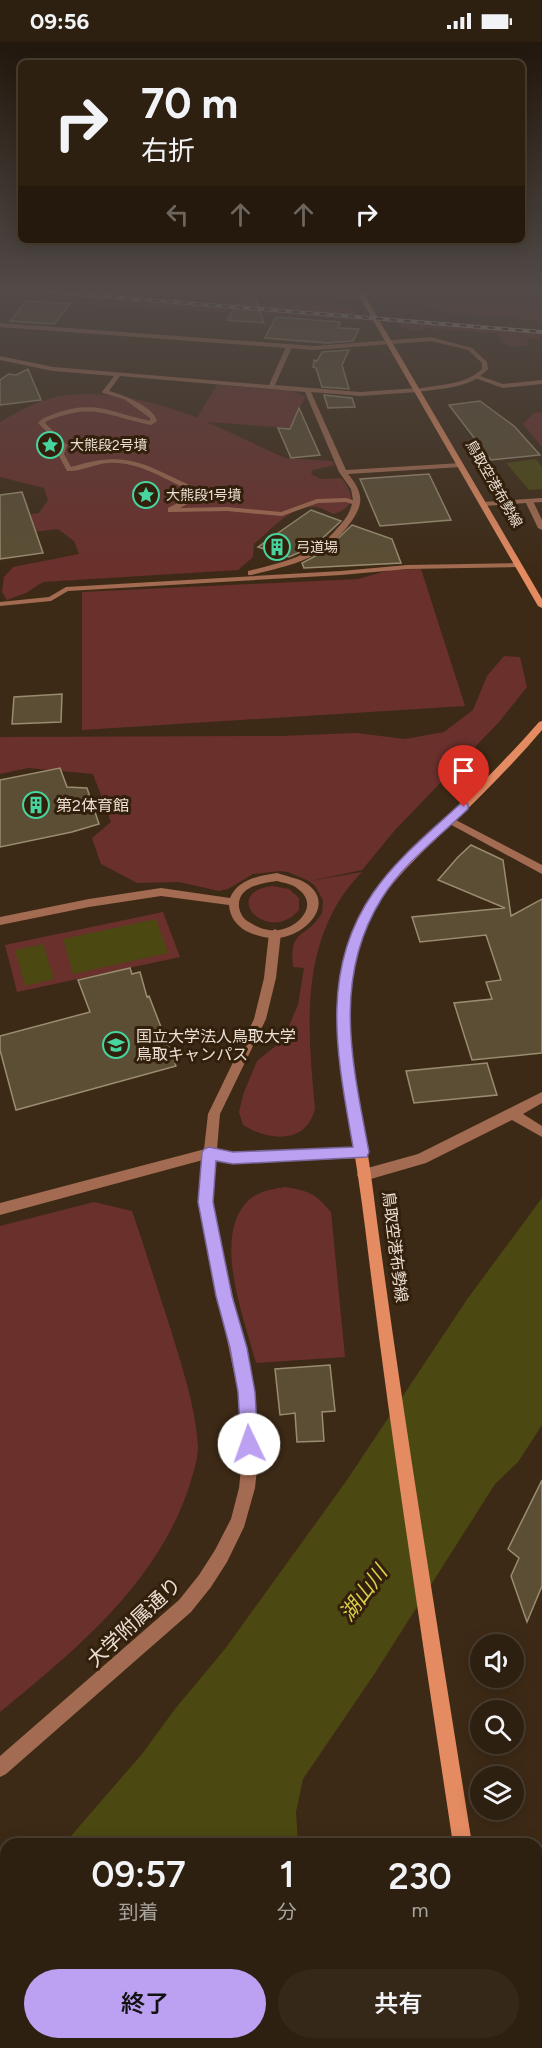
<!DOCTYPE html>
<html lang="ja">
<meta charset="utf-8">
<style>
:root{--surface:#2e2010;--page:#362819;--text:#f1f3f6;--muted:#a7a39f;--line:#493e30;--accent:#bca0f2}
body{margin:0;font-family:Figtree,"Noto Sans JP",sans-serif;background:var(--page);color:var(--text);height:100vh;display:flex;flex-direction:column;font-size:22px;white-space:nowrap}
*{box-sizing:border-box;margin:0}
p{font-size:20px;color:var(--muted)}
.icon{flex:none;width:33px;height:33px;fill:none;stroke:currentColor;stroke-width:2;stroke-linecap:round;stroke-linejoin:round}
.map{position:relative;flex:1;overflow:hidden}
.details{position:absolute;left:0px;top:1796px;width:543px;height:212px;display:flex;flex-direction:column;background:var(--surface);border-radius:18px 18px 0 0;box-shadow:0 3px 15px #0003,0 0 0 2px var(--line)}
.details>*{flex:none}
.banner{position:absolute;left:18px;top:18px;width:507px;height:183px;border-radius:9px;box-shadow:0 3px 15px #0003,0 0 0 2px var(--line);background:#2e2010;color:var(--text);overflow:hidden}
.controls{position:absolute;left:470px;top:1592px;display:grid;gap:12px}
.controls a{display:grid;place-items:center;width:54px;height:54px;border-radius:50%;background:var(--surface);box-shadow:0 3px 15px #0003,0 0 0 2px var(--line);font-size:30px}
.pin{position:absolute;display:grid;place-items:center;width:51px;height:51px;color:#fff;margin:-62px -26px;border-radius:50% 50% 50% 0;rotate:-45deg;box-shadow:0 0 6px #0007}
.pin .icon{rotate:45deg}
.me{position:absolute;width:66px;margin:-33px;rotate:357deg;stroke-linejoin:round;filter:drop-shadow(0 0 4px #0008)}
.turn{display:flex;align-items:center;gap:21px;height:126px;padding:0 24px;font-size:27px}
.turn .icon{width:78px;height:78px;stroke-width:2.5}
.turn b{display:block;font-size:42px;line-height:51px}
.lanes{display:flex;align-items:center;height:57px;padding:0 24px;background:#0003;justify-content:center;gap:30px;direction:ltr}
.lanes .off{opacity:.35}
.eta{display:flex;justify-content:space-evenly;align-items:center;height:102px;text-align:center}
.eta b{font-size:36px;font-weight:600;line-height:42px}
.button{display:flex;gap:12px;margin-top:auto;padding:12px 24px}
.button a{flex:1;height:69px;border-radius:36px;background:var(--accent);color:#111;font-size:24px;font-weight:600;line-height:69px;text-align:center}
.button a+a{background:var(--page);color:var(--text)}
.status{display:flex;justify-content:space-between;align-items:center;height:42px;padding:0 30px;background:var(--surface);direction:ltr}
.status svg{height:16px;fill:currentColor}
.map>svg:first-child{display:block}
</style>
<div class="status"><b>09:56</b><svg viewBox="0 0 49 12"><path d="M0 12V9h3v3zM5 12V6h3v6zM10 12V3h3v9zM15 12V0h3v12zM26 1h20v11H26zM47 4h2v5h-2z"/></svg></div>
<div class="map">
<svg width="542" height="2006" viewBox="0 0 542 2006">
<rect width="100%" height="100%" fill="#3d2a16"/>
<path fill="#6a302c" d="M0 247 360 277 362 279 63 261 55 262 41 259 0 256Z
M47 247H131L353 265 357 273Z
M415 247H497L499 252 497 253 502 254 504 252H500L499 247H528L507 252 541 247 542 262H531L542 264V279L442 270 407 253Z
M396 280 542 291V297H529L526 300 530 303 512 305 500 299V292L424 286V288L408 289 406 284H400Z
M217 343 293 349 305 355 289 386 207 380 285 416 332 419 335 423 313 428 311 432 321 437 341 436C355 453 356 464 334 472 328 470 321 465 316 465 292 462 270 489 254 502L253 515 238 528 43 540 26 551 7 558 2 550 4 535 13 525 79 512 74 499 58 487 16 492 0 476 39 471 48 458 44 446 0 435V380C16 371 33 361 51 356 94 345 157 359 197 376Z
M542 370V405L523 382 534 371Z
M421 527 465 664 82 688V550L358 537 390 528Z
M504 614 520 615 527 645 499 680 395 788 362 828 310 839 362 830C299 894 307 984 315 1066 307 1103 268 1099 243 1083L239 1070 244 1050 257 1019 283 998 298 963 304 926 293 925C289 885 306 898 322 871L323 858 315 844 309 839 288 830 280 829 253 832 228 847 219 849 179 840 137 841 101 822 92 796 111 780 93 732 28 726 0 732V695L281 694 356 691 405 697 444 690 473 668 487 634Z
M272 844 289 847 299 856V868C268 904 219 851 272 844Z
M163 870 180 915 17 950 5 903Z
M285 1145C309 1149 315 1151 331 1170L345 1315 256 1321C245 1278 210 1192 250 1157 260 1149 273 1147 285 1145Z
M94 1160 132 1169C145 1207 157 1246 170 1285 182 1325 195 1362 198 1404 198 1418 192 1435 188 1448 155 1543 76 1608 0 1670V1184Z"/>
<path fill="#4c4812" d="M536 417 542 425V447L529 448 506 421Z
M156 877 168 911 73 932 63 897Z
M43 902 54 937 25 944 15 908Z
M542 1156V1383L518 1420 495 1442 375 1631 303 1737 296 1770 298 1801 64 1802 142 1712 175 1667 225 1607 347 1438 468 1256Z
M6 1847V2001H308L309 2006H0V1852Z"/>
<path fill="#5b4e34" stroke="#998c70" stroke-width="1.5" d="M249 247H252L264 281 227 278Z
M26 259 70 262 54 282 10 279Z
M276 275 340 280 338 286 359 287 353 299 327 301 265 296Z
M349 308 342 323 349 347 322 345 316 326 313 325 314 318 317 319 322 310Z
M28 327 41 358 0 363V338L9 332 16 333Z
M324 353 352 356 355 365 328 366Z
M480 359 514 384 540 413 491 418 449 363Z
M299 366 320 413 291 416 278 386 290 387Z
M429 432 451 478 380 484 360 437Z
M22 450 43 511 0 517V453Z
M311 468 341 479 314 504 289 515 258 505Z
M352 483 392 497 401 521 304 526 302 521 325 509Z
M62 652 61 680 12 682 14 655Z
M60 726 67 745 87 746 99 782 72 790 0 805V738Z
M471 803 503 818 511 874 542 857V1011L472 1018 454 961 492 957 486 940 501 938 486 893 420 900 412 875 505 866 438 838 458 815Z
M130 926 132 932 140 930 147 955 149 954 176 1024 16 1068 0 1008V994L90 970 78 938Z
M487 1021 497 1053 414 1061 406 1029Z
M330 1323 335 1369 322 1370 324 1399 297 1400 295 1371 280 1373 275 1327Z
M542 1438V1544L527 1580 511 1534 519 1516 508 1507Z"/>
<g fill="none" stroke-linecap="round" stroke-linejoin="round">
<path fill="#a36b51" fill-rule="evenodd" d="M289 303 292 305 275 343 360 350 418 346 421 348 418 350 360 354 311 350 346 428 461 421 464 423 461 425 348 432C355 440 362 451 360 461 358 477 332 504 318 511 298 523 274 527 251 533H248V529C280 521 311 515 334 490 342 481 349 474 352 462L346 460 318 461 282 474 227 469 171 470H168V466L193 453V450C165 438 140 419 108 421 94 422 80 430 67 429L58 412 60 403 38 381C42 376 47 375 54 372 95 357 111 371 150 379V376L124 357 103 351 102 350 114 334 53 329 0 318V314L53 325 269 343 286 305ZM120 334 305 350 339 430 351 447 353 458 346 456 317 457 281 470 227 465 180 466 200 455 199 447C146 425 132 406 71 425L64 412 67 403 45 381 47 379C94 360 106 374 151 383L157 379C153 364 123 353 109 349Z
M518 521H521V525L407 527 341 533 68 549 51 559 0 564V560L49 555 66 545 341 529 407 523Z
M277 831C285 834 297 836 304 840 338 860 306 894 278 896 266 897 257 894 246 889 236 883 230 875 229 863L161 854 89 865 0 883V875L89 857 161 846 230 856C238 837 259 834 277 831ZM277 839C284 841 293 842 298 847 319 862 300 885 279 888 269 890 258 886 249 880 243 877 240 871 239 865 237 845 261 841 277 839Z
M209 1106 214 1107 215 1111 214 1115 0 1173V1161Z"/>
<path fill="#a36b51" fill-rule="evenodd" d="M297 247 333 251 400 247C380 256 316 258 297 247Z
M477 333 503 342 542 338V342L503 346 475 336Z
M526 457 533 459 542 478V488L538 486 525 459Z
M450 775 542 823V832L446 780V776Z
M275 887 281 891 276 936 266 977 220 1072 217 1107 233 1111 362 1106 367 1107 368 1111 367 1115 362 1116 233 1121 216 1118 212 1160 254 1350 258 1417 255 1446 244 1485 227 1520 211 1545 191 1570 6 1732 0 1735V1714L179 1558 199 1533 215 1508 231 1477 239 1446 242 1417 238 1350 198 1160 208 1072 254 977 264 936 269 891Z
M542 1050V1061L523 1072 542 1084V1095L512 1078 426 1121 364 1139 359 1137 357 1133 359 1129 364 1127 418 1112Z
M537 1934H542V1954H537Z"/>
<path fill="#a36b51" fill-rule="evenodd" d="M0 281 314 304 431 295 472 306 487 320 488 327C470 347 442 346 418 350L415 348 416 347C439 342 464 344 482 327V321L468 308 431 299 314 308 0 285Z
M542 456V460L483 464 479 462 483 460Z"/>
<path fill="#e48b61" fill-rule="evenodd" d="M355 247H361L542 557V566L538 564Z
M542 679V688C515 720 485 750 455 779 421 812 382 844 364 889 340 953 352 1019 363 1084 369 1116 373 1147 377 1179 405 1387 439 1594 472 1802H453C422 1596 390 1391 365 1185 361 1153 356 1121 351 1089 340 1022 327 952 355 887 375 839 415 806 451 772 481 742 511 712 539 680Z
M483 2001H503L504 2006H484Z"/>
<defs>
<path id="rail" d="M13 247 542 290"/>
</defs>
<use href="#rail" stroke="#c7b8ab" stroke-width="4"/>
<use href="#rail" stroke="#33200c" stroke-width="2" stroke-dasharray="7" stroke-linecap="butt"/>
</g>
<linearGradient id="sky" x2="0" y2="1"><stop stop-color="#22170c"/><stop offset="0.47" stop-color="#514a47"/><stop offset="1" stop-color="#514a47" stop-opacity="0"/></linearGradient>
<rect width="542" height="528" fill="url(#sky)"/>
<path fill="#bca0f2" stroke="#7a689d" stroke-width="1.5" d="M464 761 468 762V767C439 795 403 822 382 856 331 937 353 1024 369 1110L367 1115 233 1122 216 1119 213 1160 232 1254 247 1306 255 1350 258 1402 256 1408 249 1411 243 1408 241 1402 238 1350 230 1306 216 1254 198 1160 202 1111 204 1107 209 1105 233 1110 353 1105C338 1018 318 930 373 851 396 817 430 790 460 762Z"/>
<defs>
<symbol id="sight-ring" viewBox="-11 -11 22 22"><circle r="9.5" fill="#33200c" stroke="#47d49e" stroke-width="1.5"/><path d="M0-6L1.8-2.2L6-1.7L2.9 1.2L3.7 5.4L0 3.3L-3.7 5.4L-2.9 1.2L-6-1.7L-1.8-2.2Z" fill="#47d49e"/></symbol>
<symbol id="building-ring" viewBox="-11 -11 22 22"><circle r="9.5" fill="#33200c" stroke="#47d49e" stroke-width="1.5"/><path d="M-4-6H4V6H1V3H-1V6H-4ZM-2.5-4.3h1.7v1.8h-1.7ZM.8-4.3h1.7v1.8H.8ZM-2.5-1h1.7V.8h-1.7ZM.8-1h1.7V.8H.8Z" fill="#47d49e"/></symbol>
<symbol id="university-ring" viewBox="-11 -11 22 22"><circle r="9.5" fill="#33200c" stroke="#47d49e" stroke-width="1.5"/><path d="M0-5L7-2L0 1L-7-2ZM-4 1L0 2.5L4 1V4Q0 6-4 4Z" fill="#47d49e"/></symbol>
</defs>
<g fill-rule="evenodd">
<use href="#sight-ring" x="35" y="388" width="30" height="30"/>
<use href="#sight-ring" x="131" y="438" width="30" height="30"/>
<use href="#building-ring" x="262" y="490" width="30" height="30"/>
<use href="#building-ring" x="21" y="748" width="30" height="30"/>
<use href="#university-ring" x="101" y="988" width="30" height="30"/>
</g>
<g text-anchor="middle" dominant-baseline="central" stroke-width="6" stroke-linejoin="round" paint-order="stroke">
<g font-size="14" fill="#ebded2" stroke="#33200c" text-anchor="start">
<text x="70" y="403">大熊段2号墳</text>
<text x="166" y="453">大熊段1号墳</text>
<text x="296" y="505">弓道場</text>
</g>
<g font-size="14" fill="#ebded2" stroke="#33200c">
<text transform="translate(494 442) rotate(60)">鳥取空港布勢線</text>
</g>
<g font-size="16" fill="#ebded2" stroke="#33200c" text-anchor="start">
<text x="56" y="763">第2体育館</text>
<text x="136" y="994">国立大学法人鳥取大学<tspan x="136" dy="18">鳥取キャンパス</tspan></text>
</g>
<g font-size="16" fill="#ebded2" stroke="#33200c">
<text transform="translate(395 1205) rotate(83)">鳥取空港布勢線</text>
</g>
<g font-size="20" fill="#ebded2" stroke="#33200c">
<text transform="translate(134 1580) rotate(-43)">大学附属通り</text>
</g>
<g font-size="21" font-style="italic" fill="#d9ce49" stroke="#33200c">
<text transform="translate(363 1551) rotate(-53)">湖山川</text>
</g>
</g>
</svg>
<div class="controls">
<a><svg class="icon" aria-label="sound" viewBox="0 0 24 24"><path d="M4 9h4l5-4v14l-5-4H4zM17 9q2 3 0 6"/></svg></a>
<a><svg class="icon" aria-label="search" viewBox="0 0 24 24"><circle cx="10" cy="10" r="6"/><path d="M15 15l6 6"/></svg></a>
<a><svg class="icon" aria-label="layers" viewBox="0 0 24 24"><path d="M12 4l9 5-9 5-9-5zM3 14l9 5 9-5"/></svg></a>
</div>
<div class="pin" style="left:464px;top:765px;background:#d93025"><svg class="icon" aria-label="arrive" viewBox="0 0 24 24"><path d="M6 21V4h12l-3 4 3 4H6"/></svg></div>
<svg class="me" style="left:249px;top:1402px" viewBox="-20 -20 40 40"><circle r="19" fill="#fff"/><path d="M0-13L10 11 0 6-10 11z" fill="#bca0f2"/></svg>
<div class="banner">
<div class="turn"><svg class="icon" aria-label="right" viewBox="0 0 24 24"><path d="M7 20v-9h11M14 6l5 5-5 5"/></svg><div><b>70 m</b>右折</div></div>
<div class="lanes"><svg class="icon off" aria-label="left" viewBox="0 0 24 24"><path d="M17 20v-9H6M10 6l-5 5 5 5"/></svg><svg class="icon off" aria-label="ahead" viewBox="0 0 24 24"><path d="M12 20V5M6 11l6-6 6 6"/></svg><svg class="icon off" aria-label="ahead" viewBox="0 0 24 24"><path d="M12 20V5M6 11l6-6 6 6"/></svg><svg class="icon" aria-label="right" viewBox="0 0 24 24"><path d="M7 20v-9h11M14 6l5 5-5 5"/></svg></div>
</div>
<section class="details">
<div class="eta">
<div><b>09:57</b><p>到着</p></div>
<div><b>1</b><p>分</p></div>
<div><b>230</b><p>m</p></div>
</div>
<div class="button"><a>終了</a><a>共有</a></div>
</section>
</div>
